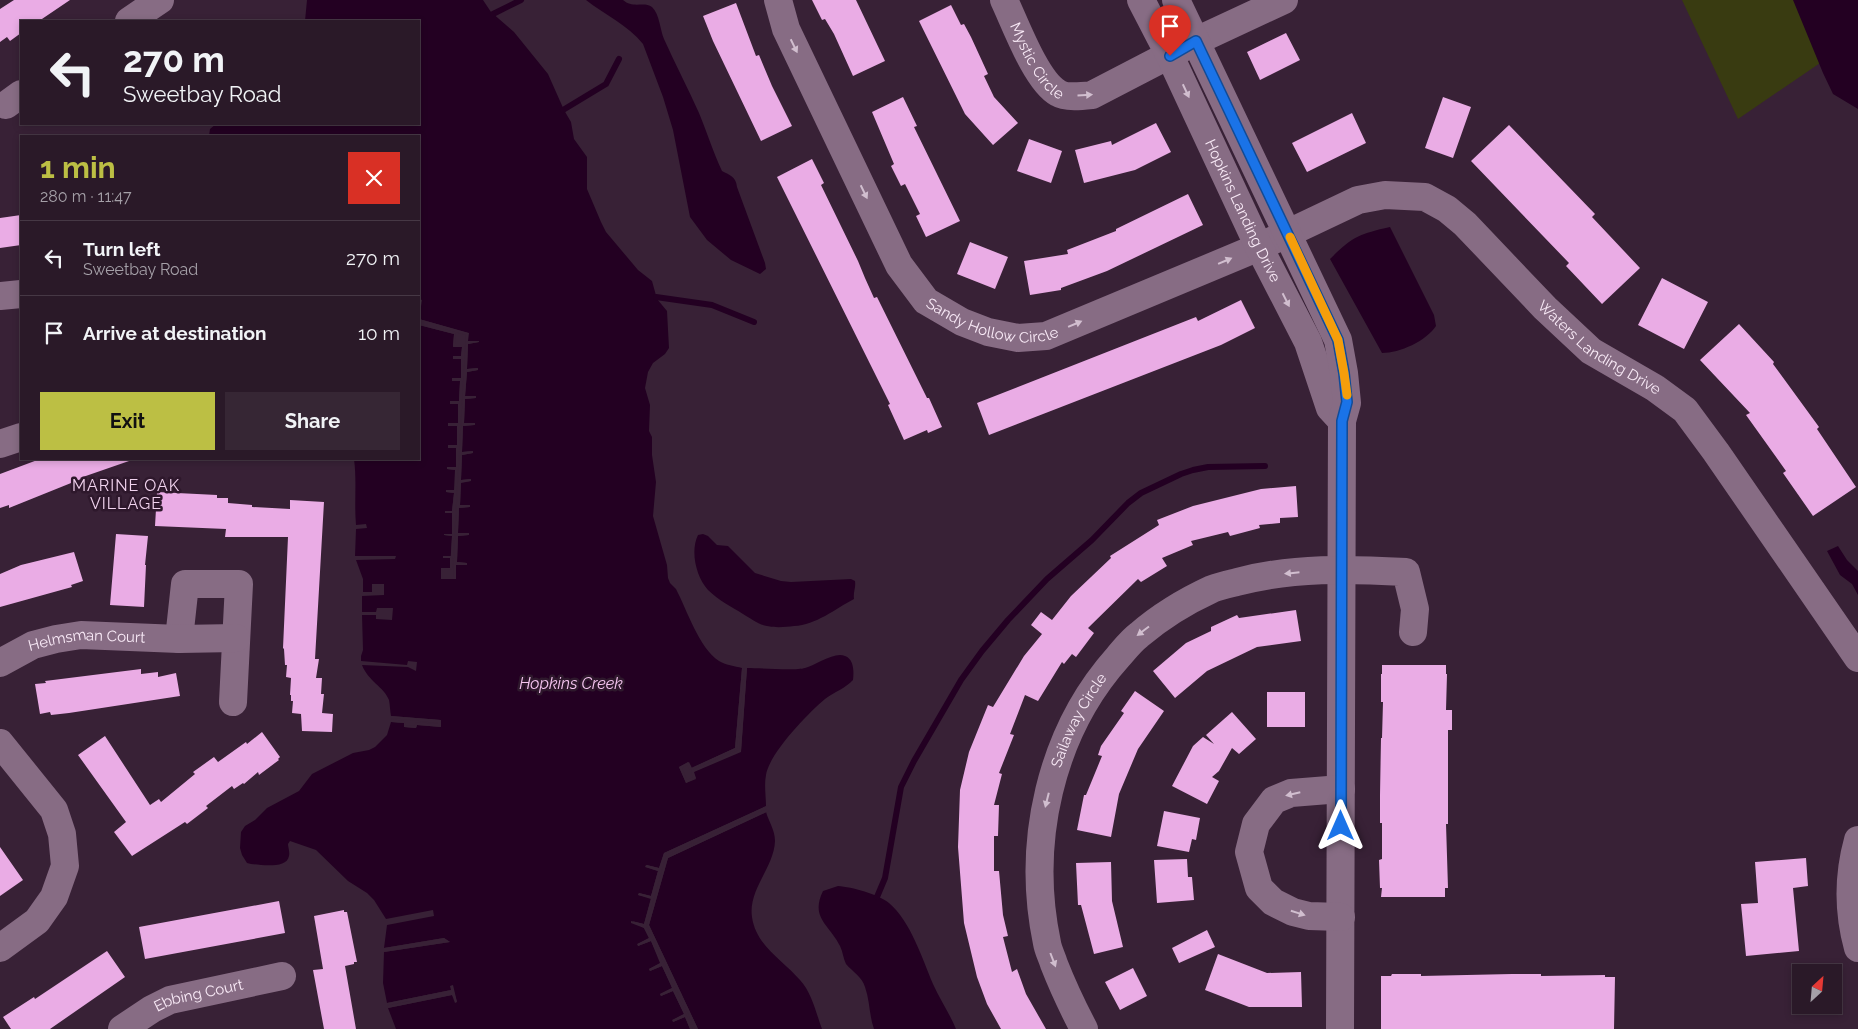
<!DOCTYPE html>
<meta charset="utf-8">
<style>
:root{--surface:#2a1928;--page:#362634;--text:#f1f3f6;--muted:#a5a0a8;--line:#463845;--accent:#bcbf44}
body{margin:0;font-family:Raleway,sans-serif;background:var(--page);color:var(--text);height:100vh;display:flex;flex-direction:column;font-size:19px;white-space:nowrap}
*{box-sizing:border-box;margin:0}
p{font-size:16px;color:var(--muted)}
.icon{flex:none;width:28px;height:28px;fill:none;stroke:currentColor;stroke-width:2;stroke-linecap:round;stroke-linejoin:round}
.map{position:relative;flex:1;overflow:hidden}
.drawer{position:absolute;left:20px;top:135px;width:400px;height:325px;display:flex;flex-direction:column;background:var(--surface);border-radius:0px;box-shadow:0 2px 8px #0003,0 0 0 1px var(--line)}
.drawer>*{flex:none}
.guide{position:absolute;left:20px;top:20px;width:400px;height:105px;border-radius:0px;box-shadow:0 2px 8px #0003,0 0 0 1px var(--line);background:#2a1928;color:var(--text);overflow:hidden}
.needle{width:32px;rotate:26deg}
.tools{position:absolute;left:1792px;top:964px;display:grid;gap:10px}
.tools a{display:grid;place-items:center;width:50px;height:50px;border-radius:0px;background:var(--surface);box-shadow:0 2px 8px #0003,0 0 0 1px var(--line);font-size:25px}
.pin{position:absolute;display:grid;place-items:center;width:42px;height:42px;color:#fff;margin:-51px -21px;border-radius:50% 50% 50% 0;rotate:-45deg;box-shadow:0 0 5px #0007}
.pin .icon{rotate:45deg}
.me{position:absolute;width:55px;margin:-28px;rotate:0deg;stroke-linejoin:round;filter:drop-shadow(0 0 4px #0008)}
.turn{display:flex;align-items:center;gap:18px;height:105px;padding:0 20px;font-size:22px}
.turn .icon{width:65px;height:65px;stroke-width:2.5}
.turn b{display:block;font-size:35px;line-height:42px}
.round{display:grid;place-items:center;flex:none;width:52px;height:52px;border-radius:0px;background:var(--page)}
.overview{display:flex;align-items:center;justify-content:space-between;height:85px;padding:0 20px}
h1{font-size:30px;font-weight:700;line-height:38px;color:var(--accent)}
.action{display:flex;gap:10px;margin-top:auto;padding:10px 20px}
.action a{flex:1;height:58px;border-radius:0px;background:var(--accent);color:#111;font-size:20px;font-weight:700;line-height:58px;text-align:center}
.action a+a{background:var(--page);color:var(--text)}
ul{padding:0;list-style:none}
li{display:flex;align-items:center;gap:15px;height:75px;padding:0 20px;border-top:1px solid var(--line)}
li div{flex:1}
li b{display:block;font-size:19px}
li em{font-style:normal}
.map>svg:first-child{display:block}
</style>
<div class="map">
<svg width="1858" height="1029" viewBox="0 0 1858 1029">
<rect width="100%" height="100%" fill="#382136"/>
<path fill="#393b11" d="M1682 0H1804L1826 59 1738 119Z"/>
<path fill="#230022" d="M307 0H483L491 12 514 32 548 74 564 110 571 122 574 139 587 157V189L601 222 606 232 638 270 652 281 657 299 667 311 669 348 665 354 653 363 648 372 645 388 650 405 649 431 652 437V455L656 482 653 516 667 565 668 578 670 583 676 589C687 610 699 648 719 661 725 665 735 666 742 668L735 748 691 768 688 762 679 767 686 783 696 779 693 772 741 751 747 668C760 668 795 671 805 668 816 665 835 651 845 656 854 659 854 672 853 680 846 688 834 692 825 699 808 713 769 754 766 775 764 785 766 796 766 806L664 853 659 868 647 865 646 867 658 871 651 896 639 893 638 895 651 898 644 924 632 921 644 928 649 938 638 944V946L651 941 661 963 649 969 650 971 662 966 672 988 660 994 661 996 673 991 684 1014 673 1020V1022L685 1017 690 1029H396L388 1008 452 995 457 1002 452 985 451 990 387 1003 383 983 384 952 450 942 444 938 384 948 387 925 434 916 433 910 386 919 374 900 367 893 348 881 316 850 290 841 288 844C288 847 290 852 289 856 287 869 261 865 251 864L247 863 242 855 240 848 241 832 245 826 255 820 267 808 299 791 312 774 353 753 369 750 375 747 387 735 391 722 404 723V727L416 728 417 725 441 727V720L391 716C390 711 390 705 389 700 384 687 368 681 362 665L408 667 416 671 417 662 408 661 407 665 361 661V656L363 650 362 615H376V619L392 620 393 608H377L376 612H362V596L384 595V584H372V592H363V579L356 560 395 559 396 556H355L356 529 367 528 366 524 356 525C354 503 357 481 354 459H419V325L454 334 453 346 462 347 461 356H453V359L461 358V378H452L460 381 459 401 450 402 458 404V423H448V426L457 425V445L448 448H456V467H447V469L455 470 454 490H447L446 492 454 493 452 511H445V513H452V534L444 535 452 536 450 568H442V579H456V565L467 564V563L457 562 458 536 469 535V534L458 533 459 508 470 507V505L460 506 461 482 471 481V479L461 480 462 455 473 453V451L462 452 463 426 474 425 475 423 464 424 465 399 476 398 475 396 465 397 467 372 478 370 477 368 467 369 468 344 479 342V341H468V333L419 319 422 300 419 299V136H209L210 129 216 124H419V21H305Z
M586 0H623C633 9 644 1 652 7 660 15 660 30 664 39 675 64 688 88 699 113 707 132 713 152 722 171 730 175 736 177 737 187L765 263 766 269 760 274 731 260 707 240 690 217 673 130 663 97 643 44C628 25 605 15 586 0Z
M1793 0H1858V109L1833 94 1823 73Z
M1390 227 1434 315 1436 326C1426 341 1400 353 1382 353L1330 259C1352 237 1359 234 1390 227Z
M703 534 708 536 717 545 728 546 755 573 781 581 791 582 851 579 855 581C856 588 853 592 854 599 835 609 816 625 794 626 786 627 776 628 767 626 759 625 750 618 743 614 732 607 718 600 708 590 696 577 690 551 698 535Z
M1838 546 1847 560 1858 571V595L1852 584 1840 575 1827 551Z
M766 812C769 822 775 830 775 841 774 868 748 889 752 917 756 946 783 960 800 980 812 993 816 1013 822 1029H698L649 925 668 858Z
M838 886C852 887 878 894 889 903 911 922 922 958 933 984 940 1000 950 1014 956 1029H874C869 1015 870 1001 865 987 862 977 853 972 846 964 843 958 843 952 840 946 829 924 810 918 823 891Z"/>
<path fill="#382136" d="M419 319 469 333 468 341H479V342L468 344 467 369 478 368V370L467 372 465 396H476V398L465 399 464 423H475V425L463 426 462 452 473 451V453L462 455 461 480 471 479V481L461 483 460 505H470V507L459 508 458 533H469V535L458 536 457 562 467 563V565H456V579H441V568H450V558H443V556H451L452 536 444 535V534H452V513H445V511H452L454 493 446 492V490H455V470L447 469V467H456V448H448V445H457V426H448V423H458V404H450V401H459L460 381H452V378H461V359H453V356H461L462 347H453L454 334 419 325V322L455 332 456 344H463L465 346 453 556 452 569 444 570V577H453L466 335 419 322Z
M742 668H744L737 749 692 770 689 769 687 765 682 768 687 780 693 777 691 773 692 770 739 750 745 668H747L741 752 694 772 696 778 686 783 679 767 689 762 692 768 735 748Z
M391 716 441 720V727L417 725 416 728 404 727V723L391 722V719L404 721 406 725 414 726 416 722 438 724V723L391 718Z
M769 805 767 808 666 855 646 926 693 1029H690L685 1017 673 1022 672 1020 684 1014 673 991 661 996 660 994 672 988 671 985 662 966 650 971 649 969 660 963 651 941 638 946 637 944 649 938 644 928 631 923V921L644 924 651 899 638 895 639 893 651 896 658 871 645 867 646 865 659 868 664 853Z
M767 809 769 811 668 858 649 925 698 1029H695L647 925 666 857Z
M444 938 450 942 384 952V948Z
M453 985 457 1002 455 1003 452 995 388 1008 387 1006 416 1000 387 1005V1003L451 990 450 986Z"/>
<g fill="none" stroke-linecap="round" stroke-linejoin="round">
<path stroke="#230022" stroke-width="6" d="M493 14 521 0
M563 110 606 84 619 59
M656 297 712 305 754 322
M877 897 885 878 901 787 914 761 961 680 982 651 1008 620 1047 579 1092 540 1128 503 1141 493 1181 474 1193 470 1208 467 1265 466"/>
</g>
<path fill="#eaace5" d="M14 0H70L39 21H21V33L10 41 7 37 0 42V9Z
M812 0H856L885 61 853 76 834 34 825 19 822 20Z
M736 3 756 56 759 55 772 86 792 126 761 141 713 41 703 16Z
M951 5 961 25 964 24 971 37 988 74 984 76 994 97 1018 123 993 145 965 114 919 21Z
M1286 33 1300 60 1260 80 1247 52Z
M903 97 917 126 914 127 960 221 926 237 916 216 920 214 905 184 901 186 891 166 894 164 872 112Z
M1443 97 1471 107 1453 158 1425 148Z
M1352 113 1366 143 1307 172 1292 143Z
M1156 123 1171 152 1135 170 1084 183 1075 150 1111 141 1112 145Z
M1509 125 1595 214 1592 217 1640 268 1602 304 1566 266 1569 263 1471 161Z
M1029 139 1062 151 1051 183 1017 171Z
M812 159 824 183 821 185 858 261 865 278 874 298 877 297 927 398H929L942 427 928 433 927 430 904 440 888 405 890 404 777 177Z
M1188 194 1203 225 1107 271 1061 288V290L1030 295 1024 261 1068 254 1067 250 1116 231V229Z
M21 215V245L0 248V218Z
M970 242 1008 257 995 289 957 274Z
M1662 278 1708 302 1684 349 1638 325Z
M1241 300 1255 328 1221 345 989 435 977 403 1196 317 1198 321Z
M1739 324 1774 362 1773 364 1819 427 1817 429 1856 487 1813 516 1783 473 1786 471 1746 415 1750 413 1700 360Z
M40 459H129V461L80 478 81 479 9 508V505L0 508V474Z
M1296 486 1298 517 1280 518V523L1259 525 1260 528 1230 536 1228 532 1191 541 1193 545 1162 558 1167 566 1141 582 1138 579 1088 628 1094 633 1076 657 1072 654 1064 664 1062 662 1038 701 1025 695 1010 734 1014 735 999 773 1002 774 994 805H999L998 836H994V871H999L1003 915 1008 936 1003 937 1012 972 1017 969 1026 994 1046 1029H1001L987 1004 977 977 964 923 958 847 960 790 969 752 988 705 993 707 1024 656 1042 634 1031 625 1041 612 1052 620 1071 596 1111 558 1110 556 1159 525 1157 520 1193 506 1261 489Z
M157 492 217 495V498H228V503L252 505V507L290 509V500L324 502 315 659H319L316 678H322L321 694H324L322 713 333 714 332 732 302 731 301 714 292 713 293 701H291V695H290L291 678 286 677 287 665H285L284 649 283 648 288 537H225L226 529 155 526Z
M116 534 148 536 145 565H146L144 607 110 605Z
M74 552 83 581 71 585 72 587 0 607V574L21 565Z
M1296 610 1301 641 1257 647 1207 671 1175 698 1153 671 1186 643 1211 631V627L1237 615 1239 618Z
M1382 665H1446V674H1447L1446 710H1452V730H1448V824H1446L1448 888H1445V897H1381L1382 888H1380L1379 860 1382 859V823H1380V795L1381 738H1382L1383 702H1381V674H1382Z
M141 669V674L158 672V677L176 673 180 696 69 713 51 715 50 712 40 714 35 684 46 683 45 681Z
M1135 691 1164 711 1138 749 1119 794 1111 837 1077 830 1084 795H1086L1102 756 1098 755 1101 746 1124 713 1121 711Z
M1267 692H1305V727H1267Z
M1232 712 1256 739 1239 754 1232 748 1219 771 1212 777 1219 781 1207 804 1172 786 1193 746 1203 737 1214 744 1206 735Z
M262 732 280 757 278 759 279 760 259 775 258 772 244 784 243 783 234 789 232 786 206 806 208 808 187 824 185 822 132 856 114 832 126 822 78 755 105 736 150 805 159 799 161 802 195 774 193 772 214 757 218 762 246 742 247 744Z
M1164 811 1200 818 1196 840 1192 839 1189 852 1157 846Z
M0 847 23 880 0 896Z
M1806 858 1808 886 1793 888 1799 951 1746 956 1741 904 1758 903 1755 862Z
M1187 859 1188 877H1192L1194 900 1157 903 1154 860Z
M1111 862 1112 901 1123 947 1094 954 1081 905H1078L1076 863Z
M279 901 285 933 145 959 139 927Z
M344 910V912H347L357 962H354V964L345 966 356 1029H324L313 970 323 969 314 916Z
M1207 930 1215 947 1179 963 1172 948Z
M107 951 125 977 50 1029H11L3 1017 34 997 35 999Z
M1218 954 1267 973 1301 972 1302 1007H1249L1205 990Z
M1133 968 1147 996 1120 1010 1105 982Z
M1392 974H1421V976L1512 974H1541V976L1605 975V977H1615L1614 1029H1381V976H1391Z"/>
<g fill="none" stroke-linecap="round" stroke-linejoin="round">
<g stroke="#876c84" stroke-width="28">
<path id="s1" d="M778 0 786 29 899 265 926 301 962 322 988 332 1018 338 1046 336 1259 247 1358 200 1385 195 1425 197 1447 209 1465 224 1545 308 1591 351 1655 388 1685 410 1716 452 1858 658"/>
<path id="s2" d="M1004 0C1015 23 1036 81 1058 93 1066 98 1083 96 1092 95L1196 41 1284 0"/>
<path id="s3" d="M1141 0 1170 56 1259 247 1308 342 1330 408 1342 421"/>
<path d="M1176 0 1338 340 1344 373 1347 403 1342 421 1340 1029"/>
<path d="M129 21 160 0"/>
<path d="M6 105 21 94"/>
<path d="M0 296 21 294"/>
<path d="M0 444 21 437"/>
<path d="M179 639 185 584H239L233 702"/>
<path id="s4" d="M0 663 33 645 56 639 81 635 179 639 236 638"/>
<path d="M0 743 54 810 62 834 65 866 54 897 37 921 0 948"/>
<path d="M1858 840C1848 876 1848 912 1858 948"/>
<path d="M1341 917 1309 916 1293 912 1273 902 1259 888 1249 852 1256 824 1274 800 1291 793 1341 789"/>
<path id="s5" d="M122 1029 152 1009 170 1000 282 976"/>
<path id="s6" d="M1084 1029C1073 1008 1063 987 1054 964 1052 957 1048 950 1047 943 1026 843 1050 733 1118 657 1125 649 1131 641 1139 635 1161 616 1186 601 1212 589 1220 586 1229 584 1237 582 1293 567 1350 569 1406 572L1415 609 1413 632"/>
</g>
</g>
<defs><path id="oneway-solid" d="M-6-.8H1V-3.2L6.5 0L1 3.2V.8H-6Z" transform="scale(1.25)"/></defs>
<g fill="#d1becf">
<use href="#oneway-solid" transform="translate(794 46) rotate(64)"/>
<use href="#oneway-solid" transform="translate(1186 91) rotate(65)"/>
<use href="#oneway-solid" transform="translate(1085 95) rotate(-3)"/>
<use href="#oneway-solid" transform="translate(864 192) rotate(64)"/>
<use href="#oneway-solid" transform="translate(1225 261) rotate(-23)"/>
<use href="#oneway-solid" transform="translate(1286 300) rotate(63)"/>
<use href="#oneway-solid" transform="translate(1075 324) rotate(-23)"/>
<use href="#oneway-solid" transform="translate(1292 573) rotate(174)"/>
<use href="#oneway-solid" transform="translate(1143 631) rotate(143)"/>
<use href="#oneway-solid" transform="translate(1293 794) rotate(167)"/>
<use href="#oneway-solid" transform="translate(1047 800) rotate(104)"/>
<use href="#oneway-solid" transform="translate(1298 913) rotate(18)"/>
<use href="#oneway-solid" transform="translate(1053 960) rotate(69)"/>
</g>
<g fill="none" stroke-linecap="round" stroke-linejoin="round">
<defs>
<path id="route" d="M1170 56 1196 41 1338 340 1344 373 1347 402 1342 421 1341 826"/>
</defs>
<use href="#route" stroke="#114b97" stroke-width="12"/>
<use href="#route" stroke="#1a73e8" stroke-width="9"/>
<path stroke="#f59e0b" stroke-width="9" d="M1290 237 1338 340 1344 373 1347 395"/>
</g>
<g text-anchor="middle" dominant-baseline="central" stroke-width="5" stroke-linejoin="round" paint-order="stroke">
<g font-size="15" fill="#f9eaf7" stroke="#2e182c">
<text stroke="none"><textPath href="#s2" startOffset="70">Mystic Circle</textPath></text>
<text stroke="none"><textPath href="#s3" startOffset="234">Hopkins Landing Drive</textPath></text>
<text stroke="none"><textPath href="#s1" startOffset="408">Sandy Hollow Circle</textPath></text>
<text stroke="none"><textPath href="#s1" startOffset="1105">Waters Landing Drive</textPath></text>
<text stroke="none"><textPath href="#s4" startOffset="92">Helmsman Court</textPath></text>
<text stroke="none"><textPath href="#s6" startOffset="324">Sailaway Circle</textPath></text>
<text stroke="none"><textPath href="#s5" startOffset="85">Ebbing Court</textPath></text>
</g>
<g font-size="16" letter-spacing="1" fill="#f1d3ee" stroke="#2e182c">
<text x="126" y="485">MARINE OAK<tspan x="126" dy="18">VILLAGE</tspan></text>
</g>
<g font-size="16" font-style="italic" fill="#f6c5f1" stroke="#2e182c">
<text x="571" y="683">Hopkins Creek</text>
</g>
</g>
</svg>
<div class="tools">
<a><svg class="needle" viewBox="-14 -14 28 28"><path d="M0-13l5 13h-10z" fill="#e53935"/><path d="M0 13l5-13h-10z" fill="#a5a0a8"/></svg></a>
</div>
<div class="pin" style="left:1170px;top:56px;background:#d93025"><svg class="icon" aria-label="arrive" viewBox="0 0 24 24"><path d="M6 21V4h12l-3 4 3 4H6"/></svg></div>
<svg class="me" style="left:1341px;top:826px" viewBox="-20 -20 40 40"><path d="M0-17L14 15 0 8-14 15z" fill="#1a73e8" stroke="#fff" stroke-width="4"/></svg>
<div class="guide">
<div class="turn"><svg class="icon" aria-label="left" viewBox="0 0 24 24"><path d="M17 20v-9H6M10 6l-5 5 5 5"/></svg><div><b>270 m</b>Sweetbay Road</div></div>
</div>
<section class="drawer">
<div class="overview"><div><h1>1 min</h1><p>280 m · 11:47</p></div><a class="round" style="background:#d93025;color:#fff"><svg class="icon" aria-label="close" viewBox="0 0 24 24"><path d="M6 6l12 12M18 6L6 18"/></svg></a></div>
<ul>
<li><svg class="icon" aria-label="left" viewBox="0 0 24 24"><path d="M17 20v-9H6M10 6l-5 5 5 5"/></svg><div><b>Turn left</b><p>Sweetbay Road</p></div><em>270 m</em></li>
<li><svg class="icon" aria-label="arrive" viewBox="0 0 24 24"><path d="M6 21V4h12l-3 4 3 4H6"/></svg><div><b>Arrive at destination</b></div><em>10 m</em></li>
</ul>
<div class="action"><a>Exit</a><a>Share</a></div>
</section>
</div>
